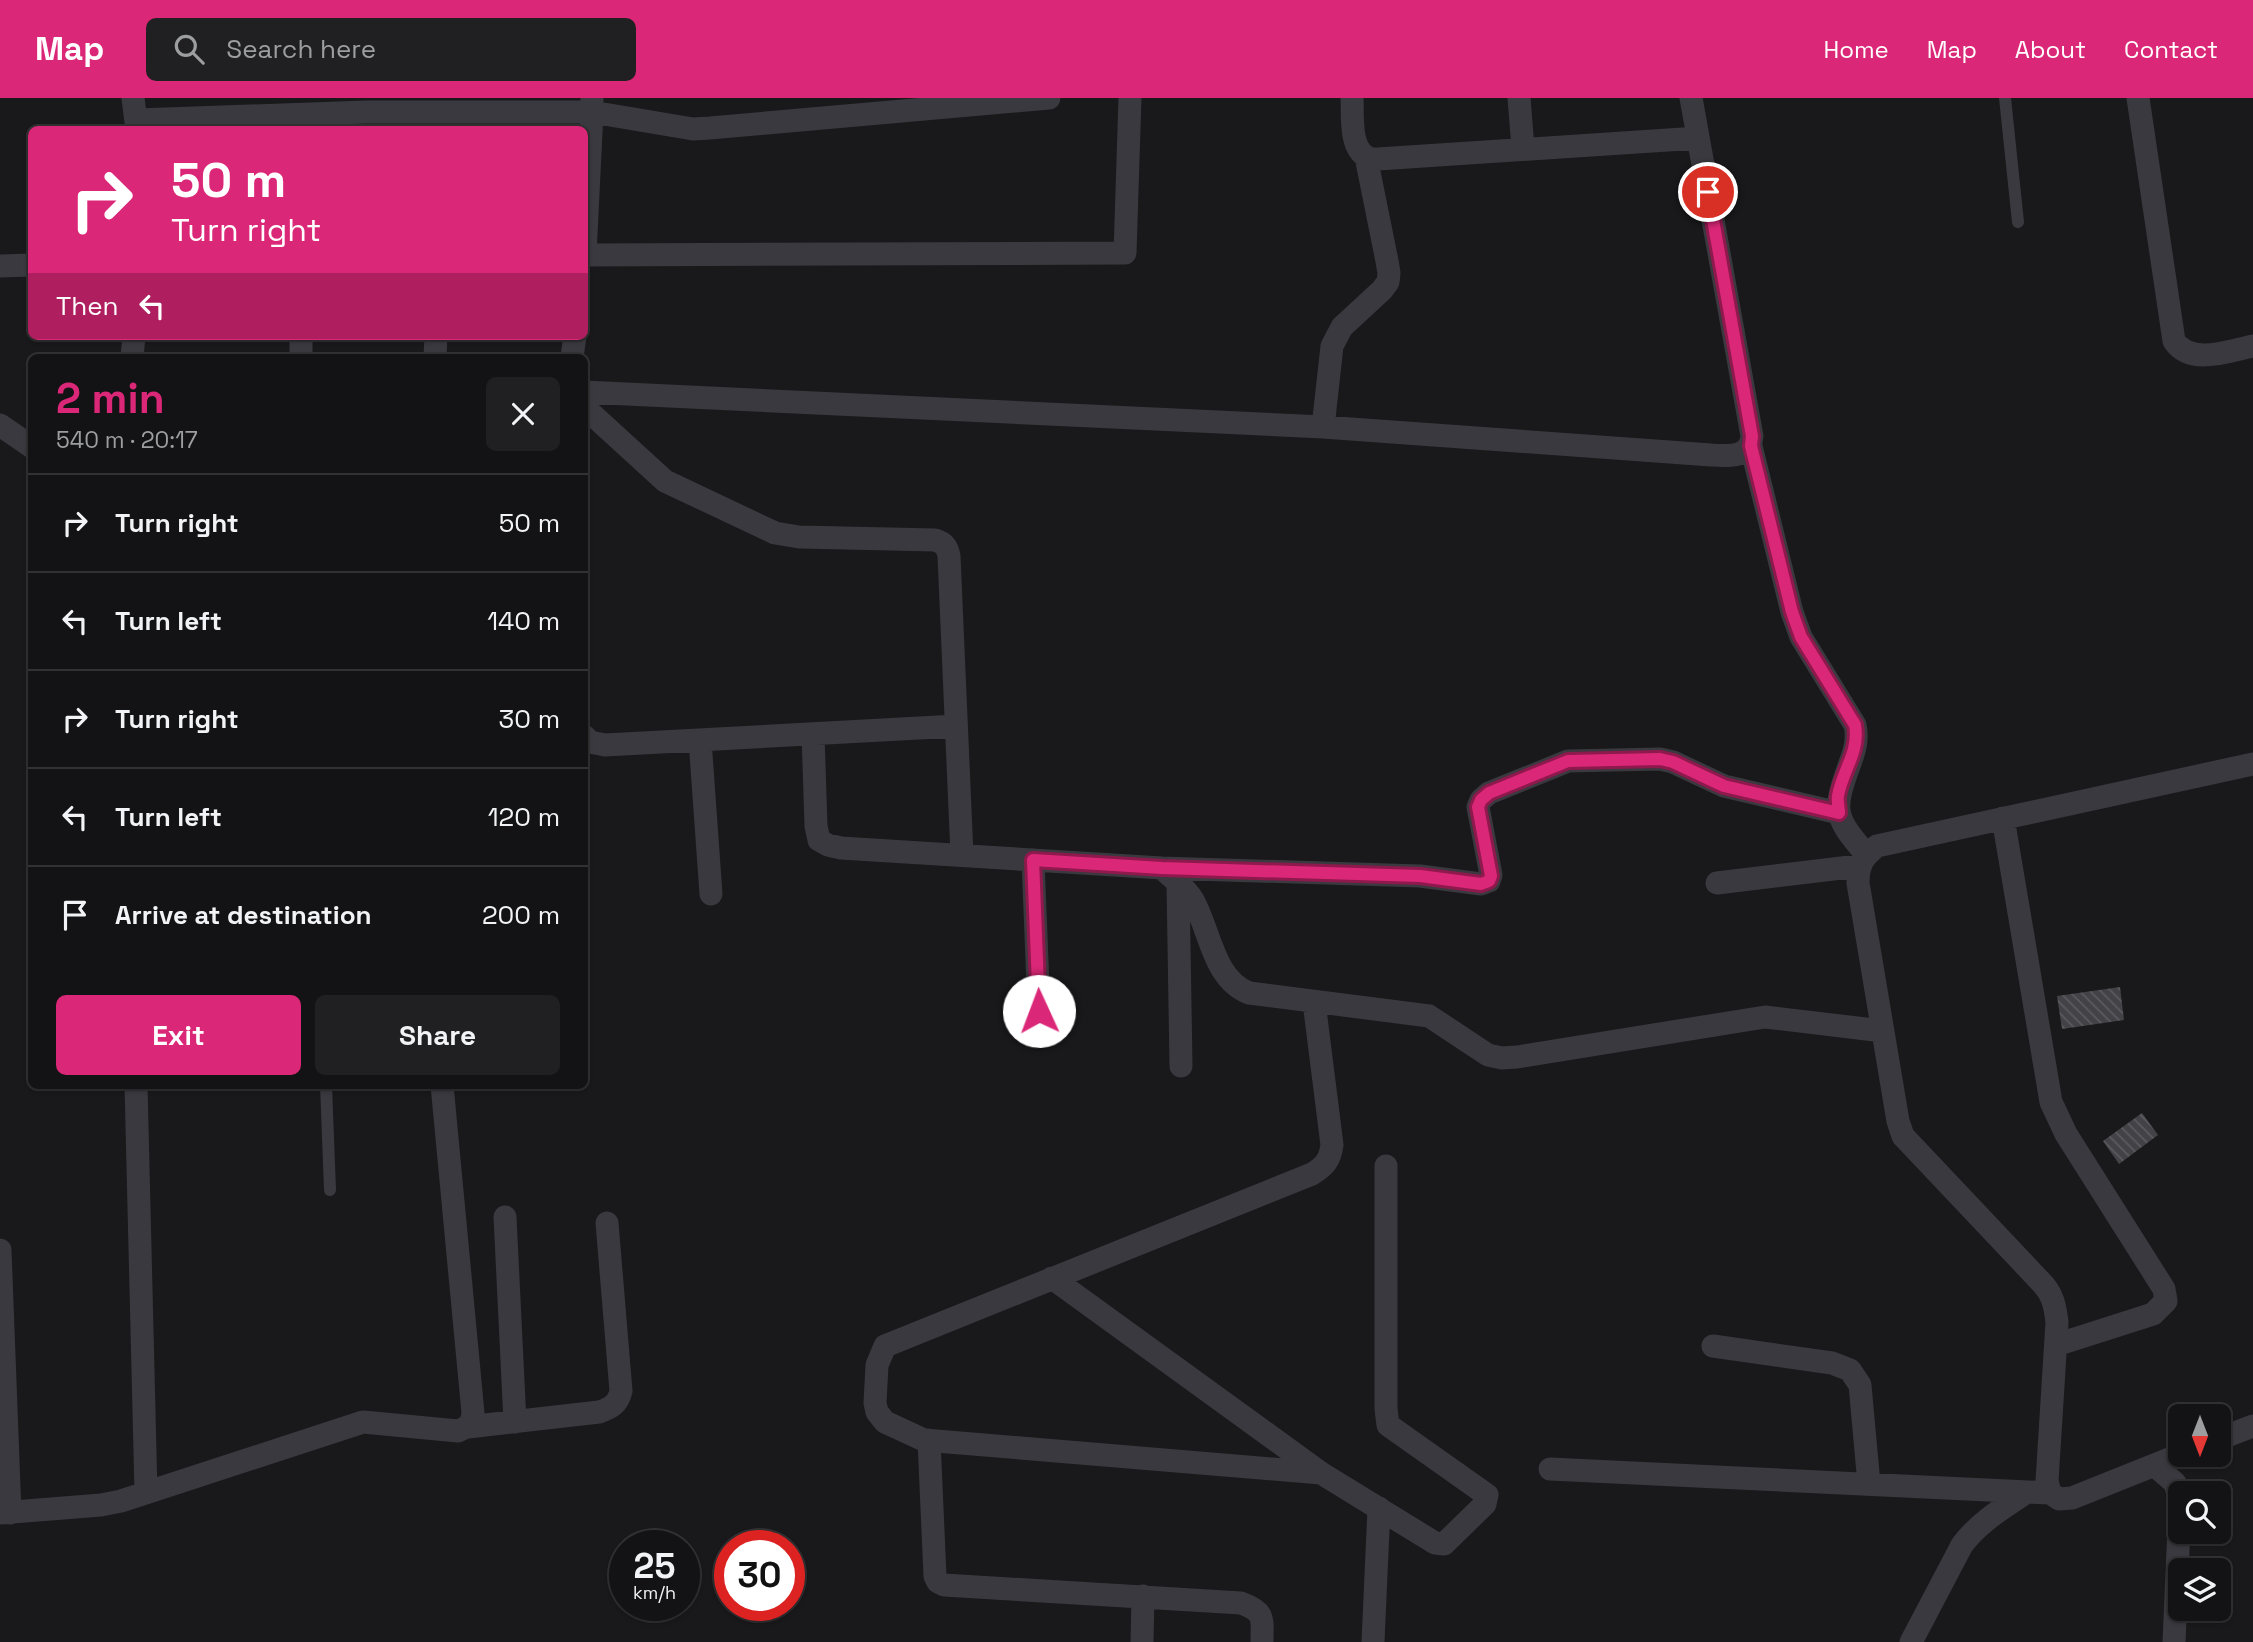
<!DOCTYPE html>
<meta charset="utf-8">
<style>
:root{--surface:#131214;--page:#202022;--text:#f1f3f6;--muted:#9d9ea0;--line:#323234;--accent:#db2777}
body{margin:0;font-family:"Space Grotesk",sans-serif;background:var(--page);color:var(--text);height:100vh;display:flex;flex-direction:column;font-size:26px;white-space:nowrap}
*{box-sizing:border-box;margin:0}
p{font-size:23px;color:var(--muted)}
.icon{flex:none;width:38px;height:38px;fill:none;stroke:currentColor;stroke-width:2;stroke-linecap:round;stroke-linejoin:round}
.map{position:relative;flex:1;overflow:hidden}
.drawer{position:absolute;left:28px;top:256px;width:560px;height:735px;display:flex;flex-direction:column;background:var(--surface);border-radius:10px;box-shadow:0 2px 5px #0004,0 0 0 2px var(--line)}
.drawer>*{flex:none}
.banner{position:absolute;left:28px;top:28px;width:560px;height:214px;border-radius:10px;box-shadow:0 2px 5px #0004,0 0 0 2px var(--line);background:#db2777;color:#fff;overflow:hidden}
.needle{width:46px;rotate:180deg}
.tools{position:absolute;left:2168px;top:1306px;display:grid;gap:14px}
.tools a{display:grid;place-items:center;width:63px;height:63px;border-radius:10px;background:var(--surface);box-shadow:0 2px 5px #0004,0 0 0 2px var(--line);font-size:35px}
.speed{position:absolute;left:609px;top:1432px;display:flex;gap:14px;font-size:35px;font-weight:700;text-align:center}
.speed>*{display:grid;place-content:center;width:91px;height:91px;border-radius:50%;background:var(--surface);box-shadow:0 2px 5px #0004,0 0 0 2px var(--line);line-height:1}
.speed small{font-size:18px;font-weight:400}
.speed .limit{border:10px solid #d22;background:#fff;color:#111}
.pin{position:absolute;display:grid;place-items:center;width:60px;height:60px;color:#fff;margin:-30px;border:4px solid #fff;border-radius:50%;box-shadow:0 2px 7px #0007}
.me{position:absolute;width:77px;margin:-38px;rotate:358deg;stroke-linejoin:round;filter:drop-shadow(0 0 5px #0008)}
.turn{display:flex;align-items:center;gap:24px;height:147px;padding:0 28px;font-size:32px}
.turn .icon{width:91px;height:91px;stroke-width:2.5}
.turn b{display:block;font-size:49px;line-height:60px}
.then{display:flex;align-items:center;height:66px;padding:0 28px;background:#0003;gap:14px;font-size:26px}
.round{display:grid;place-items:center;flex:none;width:74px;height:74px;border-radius:10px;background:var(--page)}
.overview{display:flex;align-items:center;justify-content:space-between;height:119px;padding:0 28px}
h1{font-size:42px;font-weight:800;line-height:52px;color:var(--accent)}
.cta{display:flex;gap:14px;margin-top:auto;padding:14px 28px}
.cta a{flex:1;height:80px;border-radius:10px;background:var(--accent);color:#fff;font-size:28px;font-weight:800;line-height:80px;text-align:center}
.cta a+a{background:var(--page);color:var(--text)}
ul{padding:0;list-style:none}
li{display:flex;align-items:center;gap:21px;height:98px;padding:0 28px;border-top:2px solid var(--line)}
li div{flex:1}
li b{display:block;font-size:26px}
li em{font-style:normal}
header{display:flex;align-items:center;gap:42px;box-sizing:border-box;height:98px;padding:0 35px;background:var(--accent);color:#fff}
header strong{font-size:33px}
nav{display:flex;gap:38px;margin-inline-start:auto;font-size:24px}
.search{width:490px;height:63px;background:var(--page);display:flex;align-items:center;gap:18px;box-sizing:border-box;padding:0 24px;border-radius:10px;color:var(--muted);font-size:26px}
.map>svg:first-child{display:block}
</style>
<header>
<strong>Map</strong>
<div class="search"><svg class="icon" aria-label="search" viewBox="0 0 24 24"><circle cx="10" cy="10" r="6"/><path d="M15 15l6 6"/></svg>Search here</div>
<nav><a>Home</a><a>Map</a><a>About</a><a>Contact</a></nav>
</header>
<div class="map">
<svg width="2253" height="1544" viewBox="0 0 2253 1544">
<defs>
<pattern id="building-back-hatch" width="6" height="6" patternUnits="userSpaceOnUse" patternTransform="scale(1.75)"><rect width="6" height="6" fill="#434247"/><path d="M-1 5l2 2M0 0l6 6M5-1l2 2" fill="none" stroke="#5b5b5f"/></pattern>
</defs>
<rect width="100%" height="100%" fill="#19181a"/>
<path fill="url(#building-back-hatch)" d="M2120 889 2124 922 2062 931 2057 898Z
M2142 1015 2158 1037 2119 1066 2103 1043Z"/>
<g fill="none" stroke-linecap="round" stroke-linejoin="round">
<path stroke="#3a393f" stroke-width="12" d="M2005 0 2018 124
M326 987 330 1092"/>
<path stroke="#3a393f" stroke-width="23" d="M133 0 137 32
M1049 0 710 30 693 31 592 14 585 157 1125 155 1130 0
M1352 0C1353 16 1349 50 1367 59 1370 61 1374 61 1378 61L1698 40
M1519 0 1523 50
M2138 0 2174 243C2191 268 2228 253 2253 248
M137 22 366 14H592V1
M0 168 32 167
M132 259 134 238
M301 259V238
M435 259 436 238
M572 259 575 238
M584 294 1323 329 1711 357C1729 358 1750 360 1752 338L1691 0
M584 309 665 383 775 435 799 439 935 442C944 445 947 448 949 458L962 757
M0 327 32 349
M1323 329 1332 248 1342 229 1382 192 1388 184 1389 175 1387 163 1366 59
M1751 348 1792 514 1801 539 1855 627C1858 641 1855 652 1850 665 1833 712 1833 718 1866 756
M813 636 816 728 819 742 828 747 841 750 1162 770 1420 778 1481 786 1489 783 1491 777 1478 709 1481 702 1489 695 1568 663 1660 661 1673 664 1724 688 1839 715
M584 638 590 644 605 647 956 628
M700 642 711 796
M2003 720 2051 1004 2066 1036 2164 1191 2166 1203 2153 1216 2056 1247
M1033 762 1039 913
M1162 770C1172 780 1186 790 1193 802 1210 832 1213 881 1249 895L1429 918 1488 957 1502 960 1517 959 1765 919 1883 933
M1717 785 1858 768
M1178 786 1181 968
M1314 904 1332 1047C1330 1062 1325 1068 1312 1076L885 1248 877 1267 875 1305 877 1314 885 1324 924 1342 1321 1375
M136 987 146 1395
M505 1119 515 1324
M0 1152 10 1415
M1052 1180 1321 1375 1435 1445 1444 1446 1485 1406 1487 1397 1388 1327 1386 1311V1068
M1713 1248 1832 1265 1850 1272 1860 1287 1869 1386
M468 1329 599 1314C611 1310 618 1306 621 1293L607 1125
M2219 1341 2253 1328
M929 1342 935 1478 938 1484 944 1487 1241 1505C1266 1514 1262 1521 1262 1544
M2182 1356 2072 1400 2059 1401 2050 1395 2047 1383 2057 1224C2055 1208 2053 1196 2041 1184L1903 1038 1898 1023 1858 785C1858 767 1863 759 1877 748L2253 666
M2154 1367 2175 1385 2180 1404
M1550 1371 2050 1395
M0 1415 101 1407 121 1403 363 1324 458 1333C468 1329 472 1326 473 1315L442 987
M1142 1544 1143 1498
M1373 1544 1379 1410
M1911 1544 1962 1447C1979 1424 2003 1410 2027 1394
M2174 1544 2180 1407"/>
</g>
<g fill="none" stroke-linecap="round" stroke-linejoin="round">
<defs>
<path id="route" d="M1039 913 1033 762 1162 770 1420 778 1481 786 1489 783 1491 778 1478 709 1481 702 1489 695 1568 663 1660 661 1673 664 1724 688 1839 715C1839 710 1837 703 1838 698 1842 673 1860 654 1855 627L1801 539 1792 514 1751 348 1752 338 1708 94"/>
</defs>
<use href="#route" stroke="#8e194d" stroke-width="18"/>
<use href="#route" stroke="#db2777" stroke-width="12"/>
</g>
</svg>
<div class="tools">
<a><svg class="needle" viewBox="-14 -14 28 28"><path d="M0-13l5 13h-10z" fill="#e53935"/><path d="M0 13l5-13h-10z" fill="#9d9ea0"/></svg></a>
<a><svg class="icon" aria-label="search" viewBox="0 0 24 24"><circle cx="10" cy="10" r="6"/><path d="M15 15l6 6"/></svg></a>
<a><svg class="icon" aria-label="layers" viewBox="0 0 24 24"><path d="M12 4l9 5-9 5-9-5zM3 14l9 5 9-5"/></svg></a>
</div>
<div class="speed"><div>25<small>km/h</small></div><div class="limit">30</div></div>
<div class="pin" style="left:1708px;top:94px;background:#d93025"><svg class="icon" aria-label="arrive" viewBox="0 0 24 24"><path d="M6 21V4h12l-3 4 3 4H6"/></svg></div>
<svg class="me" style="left:1039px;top:913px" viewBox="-20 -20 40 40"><circle r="19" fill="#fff"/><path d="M0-13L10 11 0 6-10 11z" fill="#db2777"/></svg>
<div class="banner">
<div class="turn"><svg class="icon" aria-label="right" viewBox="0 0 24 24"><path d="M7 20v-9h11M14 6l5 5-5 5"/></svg><div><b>50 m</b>Turn right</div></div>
<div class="then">Then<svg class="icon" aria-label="left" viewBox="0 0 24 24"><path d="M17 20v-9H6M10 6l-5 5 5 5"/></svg></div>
</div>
<section class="drawer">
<div class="overview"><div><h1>2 min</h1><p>540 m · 20:17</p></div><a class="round"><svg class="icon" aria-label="close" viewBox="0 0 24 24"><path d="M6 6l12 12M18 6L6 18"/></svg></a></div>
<ul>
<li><svg class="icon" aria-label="right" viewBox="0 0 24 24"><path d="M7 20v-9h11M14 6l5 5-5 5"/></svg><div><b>Turn right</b></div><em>50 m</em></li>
<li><svg class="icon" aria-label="left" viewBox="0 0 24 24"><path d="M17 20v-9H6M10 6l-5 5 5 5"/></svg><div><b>Turn left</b></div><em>140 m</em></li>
<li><svg class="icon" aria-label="right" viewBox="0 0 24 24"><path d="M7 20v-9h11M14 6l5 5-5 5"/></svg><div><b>Turn right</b></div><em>30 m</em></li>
<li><svg class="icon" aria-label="left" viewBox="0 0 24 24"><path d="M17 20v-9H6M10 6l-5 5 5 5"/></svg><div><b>Turn left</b></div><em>120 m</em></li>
<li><svg class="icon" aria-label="arrive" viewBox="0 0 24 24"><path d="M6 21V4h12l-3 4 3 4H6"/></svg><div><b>Arrive at destination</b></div><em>200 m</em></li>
</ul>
<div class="cta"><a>Exit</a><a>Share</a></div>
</section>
</div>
